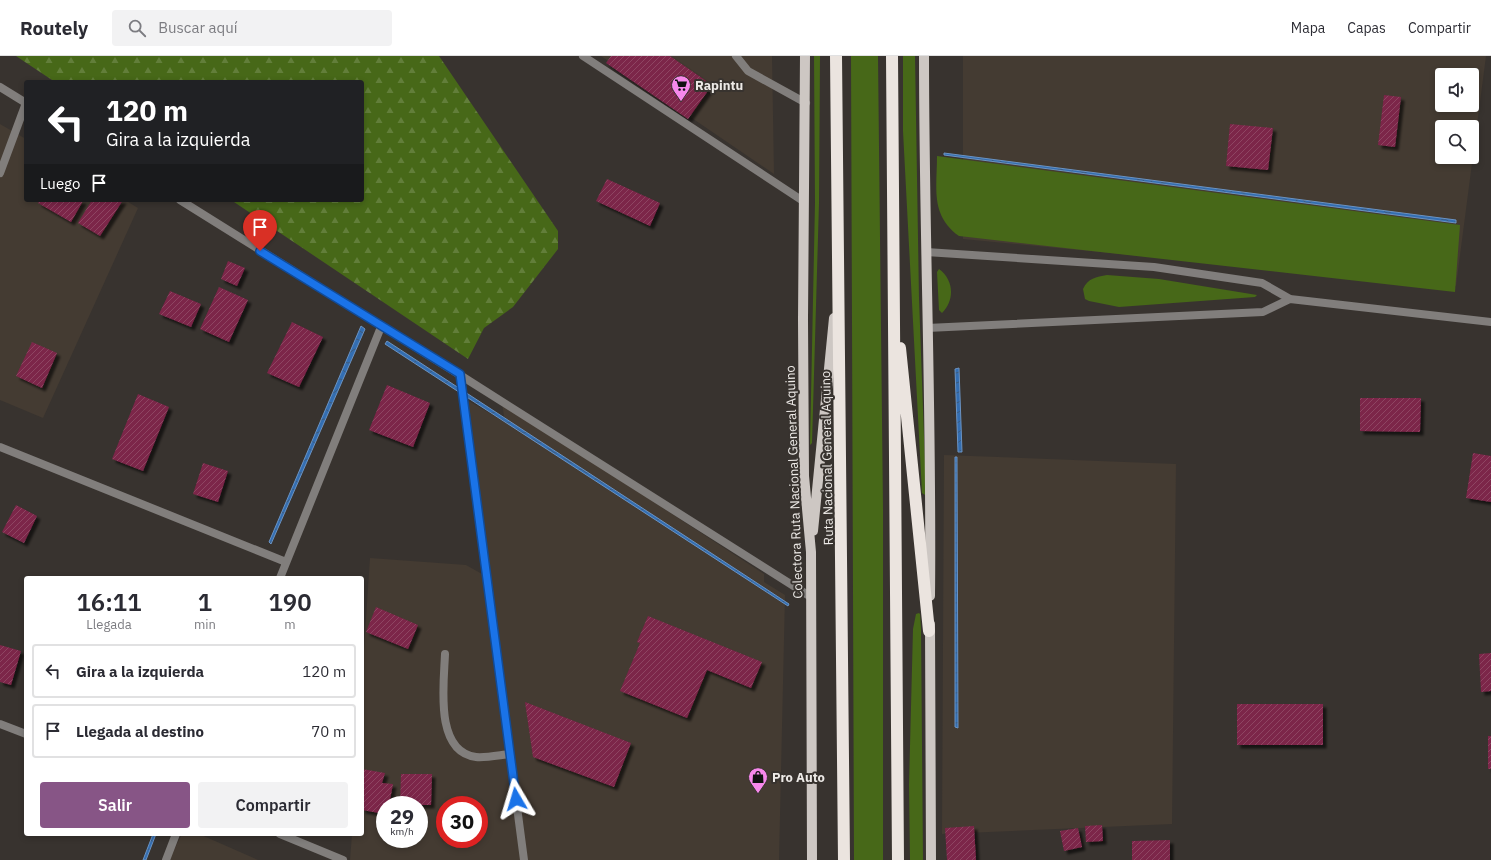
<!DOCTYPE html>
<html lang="es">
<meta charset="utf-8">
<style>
:root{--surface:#fff;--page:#f2f2f3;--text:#2b2b33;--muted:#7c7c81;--line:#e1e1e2;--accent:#875586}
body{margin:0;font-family:"IBM Plex Sans",sans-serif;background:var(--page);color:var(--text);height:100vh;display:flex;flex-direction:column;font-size:15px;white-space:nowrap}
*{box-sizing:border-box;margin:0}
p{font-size:13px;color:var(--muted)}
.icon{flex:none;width:22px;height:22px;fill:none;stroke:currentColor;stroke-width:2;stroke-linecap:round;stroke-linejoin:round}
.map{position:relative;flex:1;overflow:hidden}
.panel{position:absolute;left:24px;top:520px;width:340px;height:260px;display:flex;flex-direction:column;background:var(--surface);border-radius:4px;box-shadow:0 2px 6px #0003}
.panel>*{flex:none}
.banner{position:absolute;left:24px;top:24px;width:340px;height:122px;border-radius:4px;box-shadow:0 2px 6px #0003;background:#202124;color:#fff;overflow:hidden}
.tools{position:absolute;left:1435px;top:12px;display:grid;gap:8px}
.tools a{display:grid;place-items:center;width:44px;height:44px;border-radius:4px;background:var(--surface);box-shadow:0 2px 6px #0003;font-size:20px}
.speed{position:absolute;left:376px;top:740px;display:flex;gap:8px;font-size:20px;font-weight:700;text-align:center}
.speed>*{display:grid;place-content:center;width:52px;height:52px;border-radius:50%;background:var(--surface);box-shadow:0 2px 6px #0003;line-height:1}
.speed small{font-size:10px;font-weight:400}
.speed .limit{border:6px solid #d22;background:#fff;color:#111}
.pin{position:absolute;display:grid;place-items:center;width:34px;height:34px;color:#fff;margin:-41px -17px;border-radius:50% 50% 50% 0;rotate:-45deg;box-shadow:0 0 4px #0007}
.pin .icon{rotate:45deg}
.me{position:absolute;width:44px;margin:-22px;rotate:353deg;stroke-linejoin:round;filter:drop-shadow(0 0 3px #0008)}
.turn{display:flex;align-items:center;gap:14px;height:84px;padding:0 16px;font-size:18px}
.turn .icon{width:52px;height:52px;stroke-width:2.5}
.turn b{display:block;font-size:28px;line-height:34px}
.then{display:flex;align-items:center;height:38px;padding:0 16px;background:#0003;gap:8px;font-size:15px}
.eta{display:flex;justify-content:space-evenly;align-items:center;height:68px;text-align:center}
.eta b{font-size:24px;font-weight:600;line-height:28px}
.primary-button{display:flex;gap:8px;margin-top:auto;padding:8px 16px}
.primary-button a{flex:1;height:46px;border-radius:4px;background:var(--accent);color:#fff;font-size:16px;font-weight:600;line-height:46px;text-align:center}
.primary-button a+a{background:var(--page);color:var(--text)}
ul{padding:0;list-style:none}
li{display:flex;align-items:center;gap:12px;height:54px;margin:0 8px 6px;padding:0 8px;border:2px solid var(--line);border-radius:4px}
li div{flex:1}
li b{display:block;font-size:15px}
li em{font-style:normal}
header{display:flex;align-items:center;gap:24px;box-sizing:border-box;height:56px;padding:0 20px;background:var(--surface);border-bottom:1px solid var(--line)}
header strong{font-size:19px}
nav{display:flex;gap:22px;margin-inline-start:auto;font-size:14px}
.search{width:280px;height:36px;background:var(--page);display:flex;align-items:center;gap:10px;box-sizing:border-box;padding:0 14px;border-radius:4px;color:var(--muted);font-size:15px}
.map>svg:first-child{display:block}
</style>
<header>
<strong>Routely</strong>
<div class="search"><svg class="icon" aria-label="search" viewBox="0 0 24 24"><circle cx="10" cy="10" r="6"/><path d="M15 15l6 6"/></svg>Buscar aquí</div>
<nav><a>Mapa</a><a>Capas</a><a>Compartir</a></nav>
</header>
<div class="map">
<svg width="1491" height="804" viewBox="0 0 1491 804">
<defs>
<pattern id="forest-firs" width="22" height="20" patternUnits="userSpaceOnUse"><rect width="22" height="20" fill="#476818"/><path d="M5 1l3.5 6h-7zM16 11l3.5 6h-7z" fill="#627e3a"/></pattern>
<pattern id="water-waves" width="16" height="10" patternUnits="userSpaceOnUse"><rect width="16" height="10" fill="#336eb2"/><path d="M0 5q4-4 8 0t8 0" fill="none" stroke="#3d5a7c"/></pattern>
<pattern id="building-hatch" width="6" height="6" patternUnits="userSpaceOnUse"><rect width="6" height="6" fill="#7b2548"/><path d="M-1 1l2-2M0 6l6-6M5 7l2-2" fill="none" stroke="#8e4562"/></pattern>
<filter id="shadow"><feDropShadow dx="3.5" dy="3.5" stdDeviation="1" flood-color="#0009"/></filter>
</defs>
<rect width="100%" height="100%" fill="#38332f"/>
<path fill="#443b32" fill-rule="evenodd" d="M601 0H772L774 118Z
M963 0H1486L1456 230 963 183ZM1442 19H1472V49H1442ZM1442 71H1472V101H1442Z
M0 68 26 83V144H125L138 152 43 362 0 344Z
M467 344 505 366 502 347 764 518V526L785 539 779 804H350L352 778H362V623L370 502 466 509 482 518ZM385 749H419V783H385ZM445 749H479V783H445Z
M944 399 1176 408 1172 768 942 778Z
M182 778H199L258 804H169Z"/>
<path fill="#476818" d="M814 0H820L819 147 812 387 810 389 815 147Z
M851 0H878L883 453V804H854Z
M903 0H915L919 242 926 437 925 439 922 437 903 75Z
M937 100 1460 169 1455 236 959 180C930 159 937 132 937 100Z
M939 213C954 224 955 244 942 257L939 254 937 216Z
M1107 219 1159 223 1257 239 1255 241 1119 251 1089 245 1085 243 1083 233C1088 222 1096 221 1107 219Z
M919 557 920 558 921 573 923 804H910L909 729 913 573 916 558Z"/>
<path fill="url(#forest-firs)" d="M16 0H439L558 175V193L513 251 484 272 468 303 231 144H362V26H55Z"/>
<path fill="url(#water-waves)" stroke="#6b93c2" d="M944 97 1456 164V167L944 99Z
M361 270 365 273 271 488 269 486Z
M387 285 789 548 788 550 385 288Z
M959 312 962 396H958L955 313Z
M955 401H957L958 672 955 671Z
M153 778H156L146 804H143Z"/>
<path fill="url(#building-hatch)" filter="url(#shadow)" d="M611 0H670L712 29 688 63 606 7Z
M1384 39 1401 41 1395 91 1378 89Z
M1230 68 1273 72 1268 114 1226 110Z
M607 123 660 147 650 170 596 145Z
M40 144H82L83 145 71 166 38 147Z
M92 144H123L100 180 78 167Z
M228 205 245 212 237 230 221 223Z
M219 231 248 244 229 286 200 273Z
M170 235 201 248 191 271 159 258Z
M292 266 323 281 299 331 267 317Z
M32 286 57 297 42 332 16 320Z
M387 329 430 347 413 391 369 374Z
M138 338 169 351 143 415 112 403Z
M1360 342H1421L1420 376 1360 375Z
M1473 397 1491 400V446L1466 442Z
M203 407 228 415 218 446 193 438Z
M16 449 37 460 24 487 2 476Z
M376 551 418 569 408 593 366 576Z
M648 560 762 606 751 632 707 614 687 662 620 635 640 587 637 586Z
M0 589 21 595 11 629 0 626Z
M1491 597V635L1481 636 1479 598Z
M525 646 631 687 614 731 533 701Z
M1237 648H1323V689H1237Z
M1488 680H1491V713H1488Z
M362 713 385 717 382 727 393 728 389 749H385V758L362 754Z
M401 718H432L431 749H400Z
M440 764H445V781H440Z
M1102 769 1103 785 1086 786 1085 770Z
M974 770 976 804H947L945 772Z
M1078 772 1082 791 1064 795 1060 775Z
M1170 784V804H1132V785Z"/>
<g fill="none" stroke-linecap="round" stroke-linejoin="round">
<path stroke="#817e7c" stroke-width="8" d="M736 0 748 15 806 47
M445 598C444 627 434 696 476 701 486 702 500 699 510 698"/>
<path stroke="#817e7c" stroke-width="8" d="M583 0 803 145
M0 31 26 47
M0 117 26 47
M180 144 460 319 811 541
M460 319 524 804
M0 391 286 506
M280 522 381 271
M0 668 26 678
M280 778 343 804
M166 804 176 778"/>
<path stroke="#817e7c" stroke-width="8" d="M926 196 1154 211 1262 227 1290 243 1491 266
M927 272 1263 256 1290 243"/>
<path stroke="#cdc7c3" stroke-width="10" d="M805 0 803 264 804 420 811 496 812 804
M924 0C924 180 932 360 930 540
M813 475 834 262
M930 568 931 804"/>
<path stroke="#ebe4df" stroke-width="12" d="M836 0 844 804
M892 0 898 804
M900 292 929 575"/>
</g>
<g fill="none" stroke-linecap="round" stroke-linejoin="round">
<defs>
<path id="route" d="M260 195 460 318 516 743"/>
</defs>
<use href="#route" stroke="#114b97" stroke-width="10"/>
<use href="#route" stroke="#1a73e8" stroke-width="7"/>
</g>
<defs>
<symbol id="supermarket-pin" viewBox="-11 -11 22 30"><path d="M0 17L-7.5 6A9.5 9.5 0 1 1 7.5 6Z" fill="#f788eb" stroke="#38332f"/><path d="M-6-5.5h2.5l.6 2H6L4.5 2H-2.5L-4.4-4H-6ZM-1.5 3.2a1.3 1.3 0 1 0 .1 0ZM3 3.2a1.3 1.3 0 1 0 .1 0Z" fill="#111"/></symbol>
<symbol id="shop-pin" viewBox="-11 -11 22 30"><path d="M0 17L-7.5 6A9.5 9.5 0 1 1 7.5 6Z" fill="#f788eb" stroke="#38332f"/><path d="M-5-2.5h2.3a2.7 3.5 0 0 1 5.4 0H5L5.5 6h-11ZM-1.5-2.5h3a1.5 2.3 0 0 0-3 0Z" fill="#111"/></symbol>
</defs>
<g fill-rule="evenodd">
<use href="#supermarket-pin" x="670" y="18" width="22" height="30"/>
<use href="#shop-pin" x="747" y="710" width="22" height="30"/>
</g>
<g text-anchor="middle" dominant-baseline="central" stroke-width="4" stroke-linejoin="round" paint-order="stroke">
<g font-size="13" font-weight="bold" fill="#edeae7" stroke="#38332f" text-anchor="start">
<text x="695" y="29">Rapintu</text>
<text x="772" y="721">Pro Auto</text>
</g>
<g font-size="13" fill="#edeae7" stroke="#38332f">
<text transform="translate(827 402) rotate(-91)">Ruta Nacional General Aquino</text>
<text transform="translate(794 426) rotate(-92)">Colectora Ruta Nacional General Aquino</text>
</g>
</g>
</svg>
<div class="tools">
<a><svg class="icon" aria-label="sound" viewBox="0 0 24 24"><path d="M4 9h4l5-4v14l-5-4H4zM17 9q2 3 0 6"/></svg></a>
<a><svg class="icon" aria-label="search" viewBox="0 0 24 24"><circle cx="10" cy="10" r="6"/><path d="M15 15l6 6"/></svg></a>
</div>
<div class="speed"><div>29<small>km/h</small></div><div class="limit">30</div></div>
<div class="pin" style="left:260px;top:195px;background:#d93025"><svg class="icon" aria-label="arrive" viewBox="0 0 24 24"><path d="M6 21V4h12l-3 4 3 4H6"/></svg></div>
<svg class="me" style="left:516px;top:743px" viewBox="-20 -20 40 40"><path d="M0-17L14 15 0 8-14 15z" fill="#1a73e8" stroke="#fff" stroke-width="4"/></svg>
<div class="banner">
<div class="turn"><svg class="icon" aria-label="left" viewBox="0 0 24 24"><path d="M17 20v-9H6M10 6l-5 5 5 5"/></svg><div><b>120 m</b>Gira a la izquierda</div></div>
<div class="then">Luego<svg class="icon" aria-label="arrive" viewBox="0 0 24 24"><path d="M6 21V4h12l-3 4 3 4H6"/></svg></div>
</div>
<section class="panel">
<div class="eta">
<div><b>16:11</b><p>Llegada</p></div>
<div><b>1</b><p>min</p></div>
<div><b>190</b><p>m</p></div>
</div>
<ul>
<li><svg class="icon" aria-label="left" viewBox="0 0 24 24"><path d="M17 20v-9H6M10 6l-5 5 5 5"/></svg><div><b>Gira a la izquierda</b></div><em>120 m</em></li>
<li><svg class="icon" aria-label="arrive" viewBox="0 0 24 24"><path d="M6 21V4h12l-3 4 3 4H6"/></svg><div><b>Llegada al destino</b></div><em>70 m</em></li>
</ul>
<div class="primary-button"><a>Salir</a><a>Compartir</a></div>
</section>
</div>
